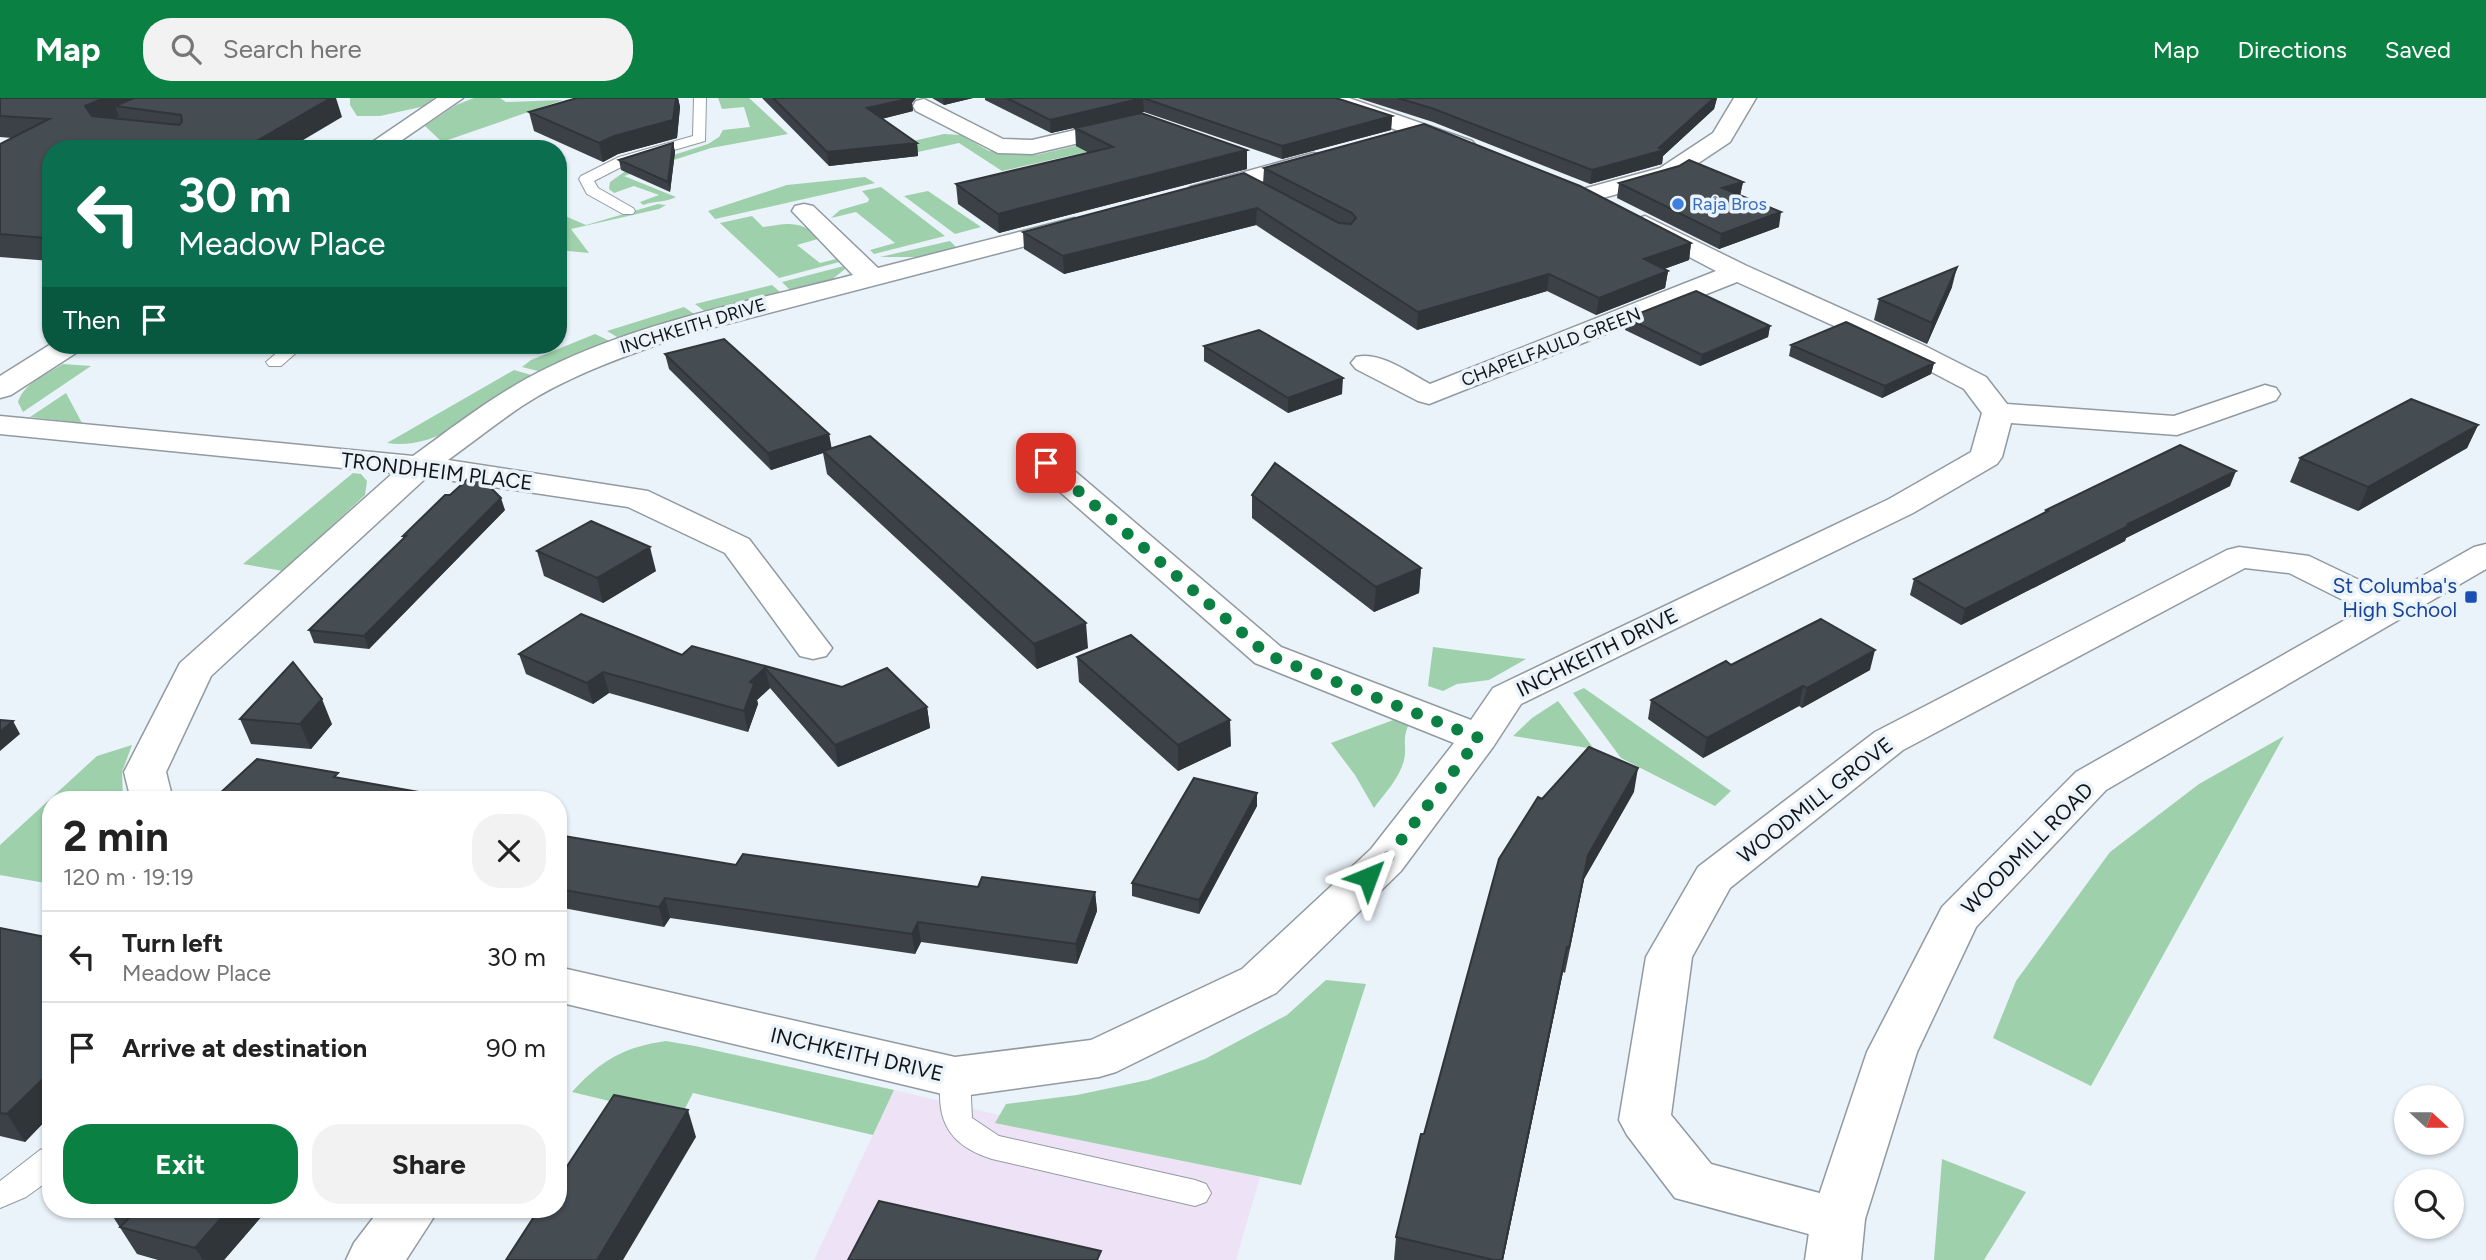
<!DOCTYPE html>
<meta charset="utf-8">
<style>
:root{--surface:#fff;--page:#f2f2f2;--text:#222;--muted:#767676;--line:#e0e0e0;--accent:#0b8043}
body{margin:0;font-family:Figtree,sans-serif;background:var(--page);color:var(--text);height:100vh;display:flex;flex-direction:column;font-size:26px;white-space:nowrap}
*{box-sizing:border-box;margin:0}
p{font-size:23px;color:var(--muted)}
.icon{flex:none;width:38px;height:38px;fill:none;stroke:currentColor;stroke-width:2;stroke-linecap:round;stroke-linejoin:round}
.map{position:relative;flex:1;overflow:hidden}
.details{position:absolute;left:42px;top:693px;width:525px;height:427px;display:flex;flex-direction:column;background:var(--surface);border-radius:28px;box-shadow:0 2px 5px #0004}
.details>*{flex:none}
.top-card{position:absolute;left:42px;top:42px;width:525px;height:214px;border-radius:28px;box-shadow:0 2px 5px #0004;background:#0b6e4f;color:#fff;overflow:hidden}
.needle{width:46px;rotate:111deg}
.buttons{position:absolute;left:2394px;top:987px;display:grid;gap:14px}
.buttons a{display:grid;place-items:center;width:70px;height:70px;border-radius:50%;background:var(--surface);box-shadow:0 2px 5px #0004;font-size:35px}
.pin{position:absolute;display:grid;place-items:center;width:60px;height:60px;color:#fff;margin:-30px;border-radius:14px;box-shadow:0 4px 10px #0006}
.me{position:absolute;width:77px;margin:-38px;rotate:44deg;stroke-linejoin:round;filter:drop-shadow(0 0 5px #0008)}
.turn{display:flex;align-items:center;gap:24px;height:147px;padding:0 21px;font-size:32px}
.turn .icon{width:91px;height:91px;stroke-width:2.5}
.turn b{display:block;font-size:49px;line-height:60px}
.then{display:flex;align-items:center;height:66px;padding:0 21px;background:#0003;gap:14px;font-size:26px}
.round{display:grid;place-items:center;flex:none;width:74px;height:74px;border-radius:28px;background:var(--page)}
.headline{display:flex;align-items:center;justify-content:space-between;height:119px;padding:0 21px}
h1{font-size:42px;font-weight:700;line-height:52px}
.button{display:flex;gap:14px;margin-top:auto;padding:14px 21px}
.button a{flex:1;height:80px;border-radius:28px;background:var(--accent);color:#fff;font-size:28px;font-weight:700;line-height:80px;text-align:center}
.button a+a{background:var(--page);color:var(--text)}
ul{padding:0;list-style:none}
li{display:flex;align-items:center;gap:21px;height:91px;padding:0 21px;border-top:2px solid var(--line)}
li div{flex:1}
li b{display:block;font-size:26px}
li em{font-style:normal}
header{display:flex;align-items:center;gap:42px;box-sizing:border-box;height:98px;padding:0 35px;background:var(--accent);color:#fff}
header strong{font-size:33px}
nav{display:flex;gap:38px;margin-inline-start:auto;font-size:24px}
.search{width:490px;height:63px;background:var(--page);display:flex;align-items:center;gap:18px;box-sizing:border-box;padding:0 24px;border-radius:28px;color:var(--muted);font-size:26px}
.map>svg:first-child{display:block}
</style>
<header>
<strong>Map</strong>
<div class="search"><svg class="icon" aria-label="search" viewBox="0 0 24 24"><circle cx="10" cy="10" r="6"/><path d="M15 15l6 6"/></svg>Search here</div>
<nav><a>Map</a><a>Directions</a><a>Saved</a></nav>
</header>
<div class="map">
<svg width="2486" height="1162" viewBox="0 0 2486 1162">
<rect width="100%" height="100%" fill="#eaf2fa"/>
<path fill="#eee2f7" d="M894 992 1260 1079 1236 1162H814Z"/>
<path fill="#9ed1ab" d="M350 0H433L434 6 380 18H357L350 7Z
M474 0H500L506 4 563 2 442 44 425 28 456 7Z
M718 0H749L788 36 711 50 624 78 676 99C668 104 653 103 643 107L640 104 659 97 634 88 614 95 609 91 610 84 627 72 708 46 719 39 723 32 750 29 744 9 722 11Z
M1145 32 1167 36 1002 73 959 45 886 61 913 43 944 36 961 37 989 53 1036 57Z
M865 79 875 85 715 121 708 113 787 87Z
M881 89 945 138 874 156 870 152 895 145 856 114 831 120 840 112 868 104 869 101 862 93Z
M928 93 981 129 955 136 904 98Z
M658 106 666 107 659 111 571 131 589 155 558 152V129L566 126 558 122V115L586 127Z
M752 118 763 129C790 125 799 122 821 140L797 147 820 165 844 159 843 163 779 180 720 125Z
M950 143 958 151 926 159H880Z
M844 168 845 171 830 183 791 193 782 184Z
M772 187 781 195 707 215 695 206Z
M684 209 697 218 622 242 607 233Z
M595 236 614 245 546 275 522 269 531 262Z
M63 266 91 268 23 314 18 304C24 285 47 276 63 266Z
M514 272 538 279C497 304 437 354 387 345Z
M66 295 82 325 30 319Z
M353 375 361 376 367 383 365 397 283 473 243 466Z
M1433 549 1526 561 1489 582 1457 586 1443 593 1428 588Z
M1584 590 1731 693 1715 708 1621 660 1573 595Z
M1558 603 1594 651 1513 638 1532 620Z
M1396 621 1408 628C1402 642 1407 649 1404 662 1400 680 1384 696 1374 710L1355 677 1331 645Z
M2284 638 2091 988 1993 940 2016 883 2110 754 2199 686Z
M132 647 122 674 123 702H51V786L0 777V747L97 658Z
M1326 882 1366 886 1301 1087 995 1025 1006 1006 1077 997 1148 982 1205 961 1287 917Z
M666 943 695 948 894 992 873 1037 693 995 680 1020 572 994C601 962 624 949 666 943Z
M1942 1061 2026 1094 1984 1162H1934Z"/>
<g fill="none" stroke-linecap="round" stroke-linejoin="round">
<defs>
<path id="lane" d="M694 0H706L705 43 629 65 594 83 598 90 633 110 635 113 633 116H623L587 96 579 81 581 78 619 59 693 38Z
M286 247H305L281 268H269L266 264Z
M955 967 965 971 970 979 972 1020 999 1038 1195 1082 1206 1086 1211 1095 1206 1104 1195 1108 992 1061C960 1051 940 1033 940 998 940 988 940 980 945 971Z
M51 1048V1081L26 1099 0 1110V1083L40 1052Z"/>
<path id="street" d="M437 0H463L389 51H362Z
M1317 0H1349L1472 43 1476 48 1472 53H1456L1320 5Z
M1734 0H1756L1730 44 1676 80 1588 104 1579 102 1576 97 1579 92 1660 70 1713 35Z
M924 1 1003 41 1032 42 1127 20 1135 22 1138 27 1135 32 1032 56 998 55 916 13 913 8 916 3Z
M1313 55 1321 57 1325 62 1321 67 1199 101 1190 99 1187 94 1190 89Z
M804 106 813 108 878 170 1074 120 1083 123 1087 128 1083 133 684 237C629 257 571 276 522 308 497 325 473 344 448 362L648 393 749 441 832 550 826 558 813 561 800 558 725 455 628 409 427 379 211 578 166 674 173 702H131L124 674 180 565 393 375 0 336V318L413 358C457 326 499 293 547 270 643 223 751 203 853 177L792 113 795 108Z
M1645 118 1747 168 1925 248 1986 279 2007 306 2174 318 2265 287 2276 290 2280 296 2276 302 2177 337 2011 325 2002 359 1997 366 1913 415 1521 606 1493 649 1401 773 1276 895 1116 974 1099 979 955 999 558 904V869L955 959 1091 942 1242 871 1371 751 1454 645 1255 565 1035 372 1030 365 1035 358 1046 355 1057 358 1281 549 1471 622 1493 590 1889 401 1971 354 1982 315 1964 291 1905 260 1737 184 1429 306 1418 303 1356 271 1351 265 1356 259C1380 253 1409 275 1430 286L1716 173 1636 131 1632 126 1636 121Z
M51 246 83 247 79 253 11 297 0 300V278Z
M2239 449 2309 458 2403 503 2408 511 2403 519 2390 522 2377 519 2289 475 2245 470 1903 652 1730 790 1692 859 1671 1017 1711 1066 1857 1105 1865 1121 1857 1137 1838 1144 1675 1100 1627 1037 1619 1022 1646 859 1698 769 1875 634 2227 452Z
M380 1111H439L406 1162H346L354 1145Z"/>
<path id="secondary" d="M2486 446V471L2106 692 1976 829 1917 954 1865 1121 1861 1162H1805L1811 1121 1867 954 1942 809 2076 674 2474 449Z"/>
</defs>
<use href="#lane" stroke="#929aa1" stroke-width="2"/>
<use href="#street" stroke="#929aa1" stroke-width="3"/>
<use href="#secondary" stroke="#929aa1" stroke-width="3"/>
<use href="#lane" fill="#fff" fill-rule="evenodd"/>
<use href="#street" fill="#fff" fill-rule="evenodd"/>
<use href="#secondary" fill="#fff" fill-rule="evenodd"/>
</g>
<path fill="#3b4147" d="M0 0 342 19 51 51V163L0 159V46L12 40 0 39Z
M577 0H678L680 9 677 40 618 56 603 64 534 33 529 14Z
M762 0H973L944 7 932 0H916L912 5 913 13 882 21 917 45 918 58 829 68Z
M985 0H1336L1392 18 1391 32 1282 61 1144 14 1051 35 985 2Z
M1358 0H1717L1714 11 1663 58 1662 66 1590 86 1433 24Z
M1075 30 1247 52V71L999 135 958 106 956 86 1089 55 1076 48Z
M673 45 675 54 670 94 621 72 619 62Z
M1264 70 1691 145 1689 162 1664 171 1668 173 1665 190 1596 217 1547 193 1417 232 1256 127 1064 176 1024 151 1023 134 1263 86Z
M1743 84 1740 97 1779 129 1719 151 1617 100 1619 85Z
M1952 189 1927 246 1874 222 1879 201Z
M1627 220 1770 228 1768 239 1700 268 1625 232Z
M1791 247 1934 265 1931 276 1882 300 1789 258Z
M1204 248 1342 296 1288 315 1204 263Z
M665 256 829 336 831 350 1088 550 1037 571 827 376 823 355 771 372 669 271Z
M2478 327 2467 350 2358 413 2290 384 2300 360Z
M2230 388 2126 440 2125 443 1961 527 1910 497 1914 481 2045 414 2046 412Z
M1252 397 1421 470 1419 495 1374 514 1252 420Z
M505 412 369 551 314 545 309 532 404 441 403 438Z
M537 453 656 473 603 505 544 478Z
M692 548 842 589 927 609 930 630 838 669 770 590 757 602 758 606 748 634 609 595 593 606 526 576 519 556 682 557Z
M1077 559 1231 648 1178 673 1079 584Z
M1731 567 1870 572 1802 610 1799 608 1703 660 1648 621 1651 602Z
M240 621 332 626 311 651 251 646Z
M1634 694 1584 781 1565 875 1563 874 1503 1162H1394L1396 1139 1424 1036Z
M1257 695V708L1199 816 1132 798V785Z
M558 737 736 767 978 789 1095 794 1097 813 1077 866 921 844 915 856 670 820 664 829 558 809Z
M0 830 51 840V1017L25 1044 0 1038Z
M108 1111H268L224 1162H158L137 1156Z"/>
<path fill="#303539" d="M104 0H160L115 8 119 18 93 29 85 8Z
M331 0H336L342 19 288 51H243Z
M676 0H678L680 9 677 40 618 56 603 64 599 45 614 38Z
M910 0H916L912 5 913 13 868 24 867 10Z
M943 0H973L944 7Z
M1143 0 1144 14 1051 35 1050 22Z
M1714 0H1717L1714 11 1663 58 1662 66 1590 86 1592 72Z
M1392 18 1391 32 1282 61V48Z
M673 45 675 54 670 94 668 84Z
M917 45 918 58 829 68 827 54Z
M1247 52V71L999 135 998 116Z
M1743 84 1740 98 1722 90Z
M1257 110 1256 127 1064 176 1063 158Z
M1781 114 1779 129 1719 151 1721 136Z
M51 137V153L45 140Z
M1691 145 1689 162 1642 179 1644 161Z
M1957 169 1952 189 1927 246 1932 225Z
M1668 173 1665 190 1596 217 1599 200Z
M1549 176 1547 193 1417 232 1418 214Z
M1770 228 1768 239 1700 268 1702 257Z
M1934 265 1931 276 1882 300 1885 288Z
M1343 280 1342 296 1288 315V300Z
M2478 327 2467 350 2358 413 2368 389Z
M829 336 832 352 823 353V355L771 372 768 355Z
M2236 373 2230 388 2126 440 2125 443 1961 527 1965 511 2128 426Z
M501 400 505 412 369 551 364 538Z
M650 449 656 473 603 505 597 480Z
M1421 470 1419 495 1374 514 1376 489Z
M1086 525 1088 550 1037 571 1034 546Z
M1875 552 1870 572 1802 610 1807 590Z
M765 570 770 590 757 602 758 606 748 634 744 613 750 584Z
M603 574 609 595 593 606 587 585Z
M1803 588 1799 608 1703 660 1707 640Z
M322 601 332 626 311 651 300 626Z
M927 609 930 630 838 669 835 647Z
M1230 622 1231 648 1178 673V647Z
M13 623 20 636 0 653V634Z
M1638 670 1634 694 1584 781 1565 875 1588 757Z
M424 695 427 702H418Z
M1257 695V708L1199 816V802Z
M1095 794 1097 813 1077 866 1076 846Z
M665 800 670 820 664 829 659 809Z
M918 824 921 844 915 856 912 836Z
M1567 849 1563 874 1503 1162H1502Z
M51 973V1017L25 1044 7 1016Z
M688 1012 696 1039 623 1162H597Z
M229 1111H268L224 1162H203L195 1150Z"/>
<path fill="#454c52" stroke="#303539" stroke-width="2" d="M0 0H104L85 8 92 18 179 27 182 24 181 17 115 8 134 0H331L243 51H51V137L45 140 0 136V46L49 21 0 18Z
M577 0H676L673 22 614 38 599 45 529 14Z
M773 0H912L867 10 917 45 827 54Z
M1007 0H1336L1392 18 1282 48 1143 0 1050 22Z
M1398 0H1714L1659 50 1664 52 1592 72 1434 11Z
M1141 15 1247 52 998 116 956 86 1113 49 1075 30Z
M1424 26 1580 88 1691 145 1644 161 1668 173 1599 200 1549 176 1418 214 1257 110 1063 158 1023 134 1244 75 1339 125 1351 126 1356 120 1352 115 1264 70Z
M673 45 668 84 619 62Z
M1689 62 1743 84 1722 90 1781 114 1721 136 1619 85 1679 68Z
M1957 169 1932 225 1879 201Z
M1696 193 1770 228 1702 257 1627 220Z
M1846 224 1934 265 1885 288 1791 247Z
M1259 232 1343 280 1288 300 1204 248Z
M724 241 829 336 768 355 665 256Z
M2411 301 2478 327 2368 389 2300 360Z
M870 338 1086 525 1034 546 823 353Z
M2180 347 2236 373 2128 426 2130 427 1965 511 1914 481 2048 413 2046 412Z
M1275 365 1421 470 1376 489 1252 397Z
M472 377 479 378 501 400 364 538 309 532 406 438H403L445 397H450Z
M591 423 650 449 597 480 537 453Z
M581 516 682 557 692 548 842 589 887 570 927 609 835 647 765 570 750 584 754 586 744 613 603 574 587 585 519 556Z
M1821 521 1875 552 1807 590 1803 588 1707 640 1651 602 1726 563 1731 567Z
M1131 537 1230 622 1178 647 1077 559Z
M293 564 322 601 300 626 240 621Z
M0 622 13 623 0 634Z
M1589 649 1638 670 1588 757 1569 850 1567 849 1502 1162H1494L1396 1139 1421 1036H1424L1499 761 1538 699 1542 701Z
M257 661 338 675 334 679 424 695 418 702H232L216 699Z
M1194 680 1257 695 1199 802 1132 785Z
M558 737 736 767 743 756 978 789 982 779 1095 794 1076 846 918 824 912 836 665 800 659 809 558 791Z
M0 830 51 840V973L7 1016 0 1015Z
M614 997 688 1012 597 1162H506L539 1111H558V1082Z
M879 1103 1101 1153 1097 1162H848Z
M126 1111H229L195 1150 120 1129 135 1114Z"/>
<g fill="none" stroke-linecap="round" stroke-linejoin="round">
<path stroke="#0b8043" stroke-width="12" stroke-dasharray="0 21.6" d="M1046 365 1268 557 1479 640 1386 762 1368 779"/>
</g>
<circle fill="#3f7fe0" stroke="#eaf2fa" stroke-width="2.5" cx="1678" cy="106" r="7"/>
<rect fill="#1a4fb4" stroke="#eaf2fa" stroke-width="2.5" x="2464" y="492" width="14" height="14" rx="3.5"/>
<g text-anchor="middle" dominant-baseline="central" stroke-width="7" stroke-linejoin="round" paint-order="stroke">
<g font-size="18" fill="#366cbe" stroke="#eaf2fa" text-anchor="start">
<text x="1692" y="106">Raja Bros</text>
</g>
<g font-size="18" fill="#121517" stroke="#eaf2fa">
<text transform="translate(693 228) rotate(-17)">INCHKEITH DRIVE</text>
<text transform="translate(1551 249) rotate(-21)">CHAPELFAULD GREEN</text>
</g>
<g font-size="21" fill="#121517" stroke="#eaf2fa">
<text transform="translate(437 373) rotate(7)">TRONDHEIM PLACE</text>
<text transform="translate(1597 554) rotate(-26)">INCHKEITH DRIVE</text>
<text transform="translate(1815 702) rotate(-38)">WOODMILL GROVE</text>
<text transform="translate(2027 750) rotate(-45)">WOODMILL ROAD</text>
<text transform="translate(857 956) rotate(13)">INCHKEITH DRIVE</text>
</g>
<g font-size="21" fill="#164399" stroke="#eaf2fa" text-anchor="end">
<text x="2457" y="487">St Columba's<tspan x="2457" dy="24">High School</tspan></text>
</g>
</g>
</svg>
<div class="buttons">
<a><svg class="needle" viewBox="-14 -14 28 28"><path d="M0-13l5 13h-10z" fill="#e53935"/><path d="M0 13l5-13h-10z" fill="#767676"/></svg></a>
<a><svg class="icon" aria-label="search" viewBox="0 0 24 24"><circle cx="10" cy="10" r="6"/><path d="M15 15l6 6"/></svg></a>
</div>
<div class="pin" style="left:1046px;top:365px;background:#d93025"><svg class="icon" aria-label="arrive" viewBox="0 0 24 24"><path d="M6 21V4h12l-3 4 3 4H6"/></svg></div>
<svg class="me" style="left:1368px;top:779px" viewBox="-20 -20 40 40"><path d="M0-17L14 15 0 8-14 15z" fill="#0b8043" stroke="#fff" stroke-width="4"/></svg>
<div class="top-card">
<div class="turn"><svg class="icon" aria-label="left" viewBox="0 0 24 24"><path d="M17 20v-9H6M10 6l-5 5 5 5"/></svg><div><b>30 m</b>Meadow Place</div></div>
<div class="then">Then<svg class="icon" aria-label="arrive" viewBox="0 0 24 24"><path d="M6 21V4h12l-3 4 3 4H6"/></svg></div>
</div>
<section class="details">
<div class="headline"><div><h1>2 min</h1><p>120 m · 19:19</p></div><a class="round"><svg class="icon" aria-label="close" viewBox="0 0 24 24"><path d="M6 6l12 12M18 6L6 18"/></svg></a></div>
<ul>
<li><svg class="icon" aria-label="left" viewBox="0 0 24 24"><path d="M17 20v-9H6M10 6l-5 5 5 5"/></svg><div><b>Turn left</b><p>Meadow Place</p></div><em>30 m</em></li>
<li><svg class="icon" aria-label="arrive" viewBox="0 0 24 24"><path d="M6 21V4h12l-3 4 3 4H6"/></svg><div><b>Arrive at destination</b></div><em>90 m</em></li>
</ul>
<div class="button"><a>Exit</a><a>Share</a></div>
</section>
</div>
